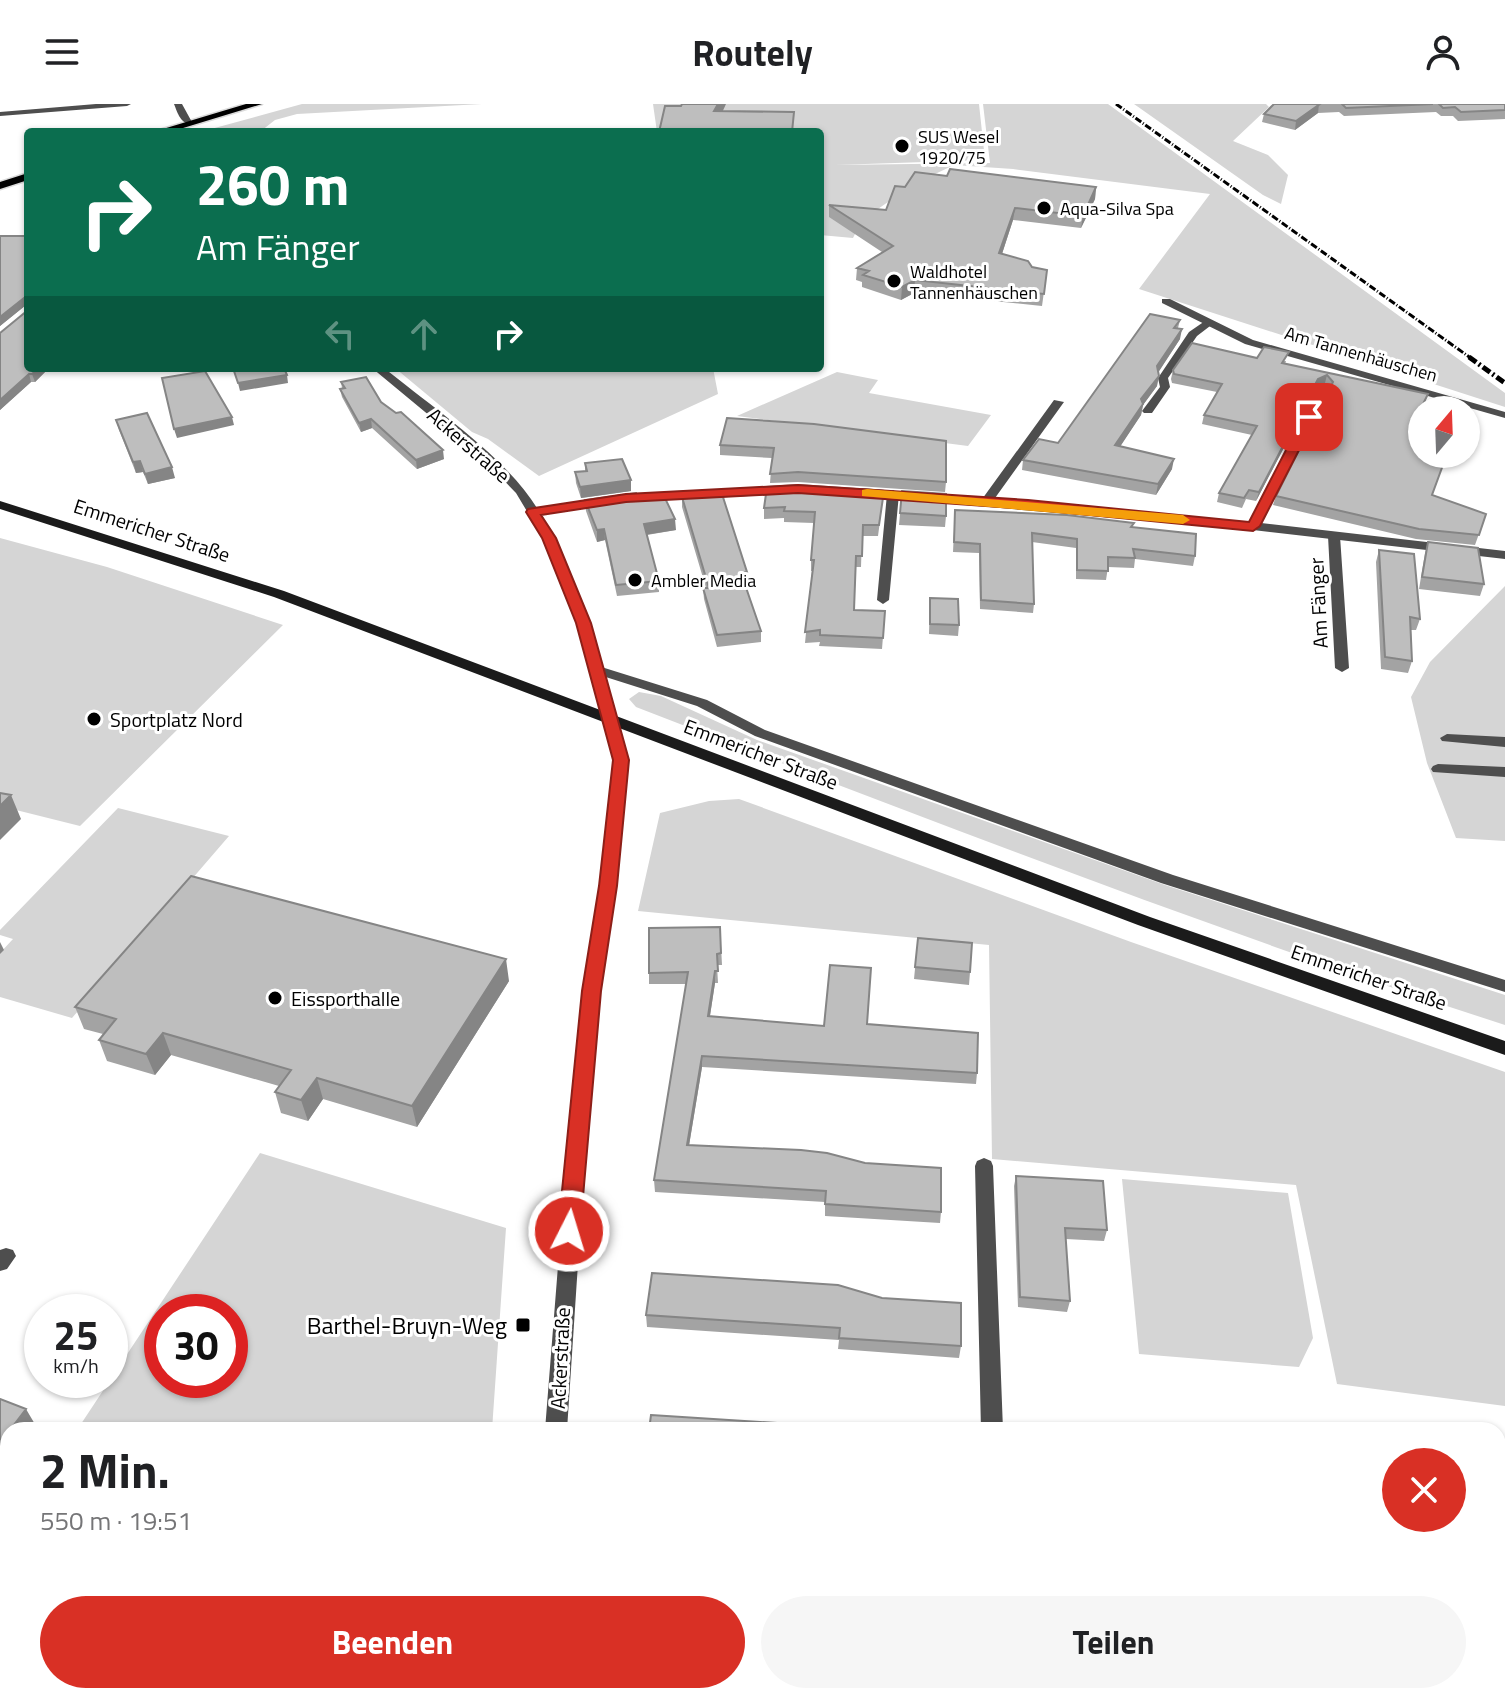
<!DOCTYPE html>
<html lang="de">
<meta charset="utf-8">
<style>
:root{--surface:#fff;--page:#f6f6f6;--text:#202124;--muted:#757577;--accent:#d93025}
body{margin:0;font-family:"Titillium Web",sans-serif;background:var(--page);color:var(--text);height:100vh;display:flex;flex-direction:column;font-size:30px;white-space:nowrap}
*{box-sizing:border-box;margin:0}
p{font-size:26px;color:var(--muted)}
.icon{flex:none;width:44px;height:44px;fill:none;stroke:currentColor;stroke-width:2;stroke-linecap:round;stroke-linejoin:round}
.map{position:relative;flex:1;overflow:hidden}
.details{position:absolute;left:0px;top:1318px;width:1506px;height:282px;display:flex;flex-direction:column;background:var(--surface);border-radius:24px 24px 0 0;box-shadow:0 2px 6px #0004}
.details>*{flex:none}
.hud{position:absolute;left:24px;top:24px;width:800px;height:244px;border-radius:8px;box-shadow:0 2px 6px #0004;background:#0b6e4f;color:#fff;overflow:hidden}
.needle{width:52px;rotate:19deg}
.controls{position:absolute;left:1408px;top:292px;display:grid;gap:16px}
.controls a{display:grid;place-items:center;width:72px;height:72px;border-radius:50%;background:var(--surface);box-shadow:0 2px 6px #0004;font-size:40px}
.speed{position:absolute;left:24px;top:1190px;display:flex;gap:16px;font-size:40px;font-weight:700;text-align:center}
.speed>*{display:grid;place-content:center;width:104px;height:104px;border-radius:50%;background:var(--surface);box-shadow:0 2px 6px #0004;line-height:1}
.speed small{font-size:20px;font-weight:400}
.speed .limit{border:12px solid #d22;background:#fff;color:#111}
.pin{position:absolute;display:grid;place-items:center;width:68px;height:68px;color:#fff;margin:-34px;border-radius:16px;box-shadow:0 4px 12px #0006}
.me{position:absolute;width:88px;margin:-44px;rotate:5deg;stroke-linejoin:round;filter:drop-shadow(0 0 6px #0008)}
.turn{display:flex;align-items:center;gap:28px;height:168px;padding:0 40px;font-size:36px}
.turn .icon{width:104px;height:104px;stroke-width:2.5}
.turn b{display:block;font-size:56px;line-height:68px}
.lanes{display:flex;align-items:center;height:76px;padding:0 40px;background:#0003;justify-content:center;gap:40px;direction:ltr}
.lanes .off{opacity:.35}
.round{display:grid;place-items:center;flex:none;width:84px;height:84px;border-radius:42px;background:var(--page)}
.headline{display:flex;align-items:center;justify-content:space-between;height:136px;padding:0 40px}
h1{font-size:48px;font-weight:700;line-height:60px}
.cta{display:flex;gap:16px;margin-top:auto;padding:16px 40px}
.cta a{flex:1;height:92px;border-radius:48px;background:var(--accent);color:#fff;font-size:32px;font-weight:700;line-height:92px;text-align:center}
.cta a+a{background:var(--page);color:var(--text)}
header{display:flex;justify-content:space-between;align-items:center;height:104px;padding:0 40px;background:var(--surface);font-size:36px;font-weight:700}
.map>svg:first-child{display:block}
</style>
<header><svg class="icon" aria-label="menu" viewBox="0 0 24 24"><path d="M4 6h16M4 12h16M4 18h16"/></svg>Routely<svg class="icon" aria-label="person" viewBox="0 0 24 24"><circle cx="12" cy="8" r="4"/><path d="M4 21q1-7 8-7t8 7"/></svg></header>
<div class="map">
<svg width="1505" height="1599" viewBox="0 0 1505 1599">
<rect width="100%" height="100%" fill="#fff"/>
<path fill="#d5d5d5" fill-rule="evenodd" d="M302 0H482L297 10 275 16 261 27 200 28Z
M653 0H979L985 56 835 61 990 59 983 0H1108L1505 289V303L1139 185 1210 90 1013 65 954 61 914 80 862 116 853 134 820 131V28H657Z
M1134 0H1266L1269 3 1233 37 1268 51 1288 71 1281 100 1263 91Z
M395 264H713L718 290 539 372 488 335 472 328Z
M837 268 878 276 869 289 991 311 968 342 737 312Z
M0 434 107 463 283 521 80 722 0 702Z
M1505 482V737L1456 734 1427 659 1411 593 1430 558Z
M639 588 661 592 757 636 1165 781 1505 891V921C1212 826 924 714 636 603L629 595Z
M739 695 1131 838 1505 968V1302L1337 1280 1296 1081 992 1055 989 841 638 807 660 709 709 697Z
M118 704 229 732 72 914 0 893V849L13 835 0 831V826Z
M260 1049 506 1124 492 1326H77ZM230 1208V1276H162V1208Z
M1122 1075 1288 1089 1313 1234 1299 1263 1139 1250Z"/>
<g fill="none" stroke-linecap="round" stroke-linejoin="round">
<defs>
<path id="primary" d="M246 0H262L170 28H153Z
M28 69V76L0 85V78Z"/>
</defs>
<use href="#primary" stroke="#dbdbdb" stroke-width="3"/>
<path fill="#4e4e4e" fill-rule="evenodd" d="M1205 217 1214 219 1197 232 1168 274 1170 283 1152 309H1144L1142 307 1160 283 1158 274 1189 228Z
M1054 296 1064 298 990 401H982L980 398Z
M893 386 899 390 889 496 883 500 877 496 887 390Z
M1334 428 1340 432 1349 564 1342 568 1335 564 1328 432Z
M595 561 707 596 765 626 1173 771 1505 876V888L1161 779 755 632 697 602 590 568 588 565Z
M1447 630 1505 633V643L1442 637 1440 634Z
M1438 660 1505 663V673L1433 668 1431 665 1433 662Z
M984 1054 991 1057 993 1062 1003 1326H981L975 1062 977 1057Z
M6 1144 13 1146 16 1152 7 1165 0 1167V1146Z"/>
<path fill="#4e4e4e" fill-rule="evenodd" d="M96 0H131L127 2 0 12V8Z
M174 0H182L193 20C181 21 178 10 174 0Z
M1162 195H1170L1253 236 1505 308V314L1245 240 1162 199Z
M372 264H384C431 302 506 353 537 404L626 390 787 382 793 386 787 390 626 398 541 410 555 434 591 519 628 656 616 782 599 887 587 1023 567 1326H545L569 1023 583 887 600 782 614 656 577 519 543 434 516 389 489 361Z
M1319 283 1328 285 1261 419 1505 447V455L1253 426 862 392 856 388 862 384 1249 418Z
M0 1455 8 1456V1478L0 1477Z
M1498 1534 1505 1535V1559L1498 1558Z
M543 1592H567V1599H543Z"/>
<path fill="#1b1b1b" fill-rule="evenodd" d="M0 397 284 487 1150 813 1505 937V951L1138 821 274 493 0 405Z"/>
<use href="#primary" fill="#000" fill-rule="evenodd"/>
<path stroke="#000" stroke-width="3" stroke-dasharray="7 2 1 2" stroke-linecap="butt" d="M1116 0 1472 255"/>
<path stroke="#000" stroke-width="5" stroke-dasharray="9 3 2 3" stroke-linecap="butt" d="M1469 253 1505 279"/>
</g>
<path fill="#a3a3a3" d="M1274 0H1505V15L1458 17 1453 12H1441L1436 8 1344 12 1339 8 1318 9 1295 26 1262 18 1264 10Z
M947 72 1096 83 1095 95 1081 124 1013 116 1002 150 1032 163 1047 166 1042 202 914 189 901 196 862 183V178L856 176 857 164 882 148 829 113V101L886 106 905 83Z
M0 132H28L49 264 35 278H31L0 306V229L28 206V201H26L0 222Z
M1180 216 1178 224 1180 235 1158 268 1157 282 1143 301 1141 311 1120 342 1172 365 1156 391 1022 366 1023 356 1058 339Z
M1257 254 1286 257 1285 260 1428 290 1422 306 1433 391 1486 410 1475 441 1416 435 1273 401 1276 392 1329 285 1325 279 1315 284 1256 397 1246 395 1242 404 1217 398 1219 389 1252 331 1202 320 1204 311 1217 288 1172 279 1171 275 1173 266Z
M341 278 381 298 444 355 417 365 372 324 361 328 342 293 340 285 342 284Z
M727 314 946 378 945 388 798 378 770 379 772 354 720 351V341Z
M116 316 175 374 148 380 143 368 136 369 119 326Z
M585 359 631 376V387L581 394 576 379 575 368 585 367Z
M884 387 878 432H862L861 463H856L854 506 885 507 882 545 819 542 820 538 805 539 812 467H811V456L814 419 784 418V414L764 415V404Z
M902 387 946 412 945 423 899 421Z
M682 393 747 468V479H744L761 527V538L717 543 704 495 703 484H706L682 403Z
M585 396H639L676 426 647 431 659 477V488L617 492 605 436 597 438 586 407Z
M955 406 1133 423 1195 452 1193 462 1135 455 1134 464 1108 463 1106 476 1076 475V444L1032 438 1034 500 1033 509 980 505 979 449 953 448Z
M1428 438 1484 480 1480 492 1419 485 1425 449Z
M1379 446 1420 515 1416 526H1411L1412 557 1408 569 1381 565 1376 458Z
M930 494 959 521 958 532 929 530Z
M720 823 722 861H717L718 879H715L710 912 824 922 867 920 977 969 976 980 702 963 689 1042 941 1108 940 1119 825 1112V1098L655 1088 654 1076 686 880H649V869Z
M918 834 970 868 969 881 914 875Z
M509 877 417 1023 323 995 308 1017 281 1009 275 988 279 982 171 951 155 971 107 957 99 936 103 930 84 925 75 903Z
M1016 1072 1107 1126 1104 1137 1066 1135 1070 1197 1067 1208 1018 1203 1014 1082Z
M652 1169 961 1242 959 1254 838 1245 839 1236 647 1223 646 1211Z
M1176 1592H1247L1248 1599H1176Z
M1409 1592H1485V1599H1410Z"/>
<path fill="#858585" d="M718 0H726L715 24 714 7Z
M1319 0 1318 9 1295 26 1296 17Z
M1096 83 1095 95 1081 124 1083 112Z
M1015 104 1013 116 998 162 999 149Z
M915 176 914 189 901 196 902 183Z
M24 194 26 201 0 222V213Z
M1182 225 1180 235 1156 272 1157 262Z
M39 264H49L35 278 32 270Z
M29 270 31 278 0 306V296Z
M287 271 288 279 240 287 238 279Z
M1327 271 1325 279 1315 284 1256 397 1259 388 1318 275Z
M1159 272 1157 282 1143 301 1141 311 1114 352 1115 341 1141 295Z
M232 313 234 321 177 334 174 325Z
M371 315 372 324 361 328 359 319Z
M443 346 444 355 417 365 416 356Z
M1174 355 1172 365 1156 391 1158 380Z
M140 357 143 368 136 369 133 358Z
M172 363 175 374 148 380 145 370Z
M631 376V387L581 394 580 383Z
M675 415 676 426 644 431V420Z
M604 425 605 436 597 438V426Z
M11 691 21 715 0 736V702Z
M0 838 4 846 0 850Z
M506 855 509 877 417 1023 412 1002Z
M715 867V879L708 924V912Z
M163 929 171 951 155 971 146 950Z
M702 952V963L687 1053V1041Z
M317 974 323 995 308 1017 301 996Z
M26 1305 36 1322 33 1326H10Z
M8 1329V1360L5 1364 0 1357V1340Z
M294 1592H300L299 1599H293Z"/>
<path fill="#bebebe" stroke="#858585" stroke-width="2" d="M682 0H718L714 7 794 8 792 28H659L665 2H681Z
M1274 0H1320L1296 17 1264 10Z
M1342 0H1433L1346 4Z
M1439 0H1505V6L1461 8 1455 3 1443 4Z
M950 65 1096 83 1083 112 1015 104 999 149 1028 157 1032 163 1047 166 1044 190 915 176 902 183 863 171 869 167 857 164 893 142 829 101 886 106 895 82 905 83 915 68 947 72Z
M0 132H28V194H24L0 213Z
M28 195V264H39L32 270H29L0 296V229L28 206Z
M1150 210 1180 216 1174 224 1182 225 1157 262 1159 272 1141 295 1143 300 1115 341 1174 355 1158 380 1023 356 1039 335 1058 339Z
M1192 239 1257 254 1264 243 1289 248 1282 259 1428 290 1424 298 1447 304 1446 306H1422V350H1447L1432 391 1486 410 1479 431 1419 425 1276 392 1333 278 1327 271 1318 275 1259 388 1249 386 1244 394 1219 389 1257 322 1204 311 1222 280 1174 270 1173 266Z
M233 264H284L287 271 238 279Z
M205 267 232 313 174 325 162 274Z
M366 273 381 298 396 309 401 308 443 346 416 356 371 315 359 319 340 285 345 284 341 278Z
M147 309 172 363 145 370 140 357 133 358 116 316Z
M727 314 814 320 946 337V378L798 368 770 370 774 344 720 341Z
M622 355 631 376 580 383 575 368 587 367 585 359Z
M798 381 884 387 879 421H863L862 452H856L854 506 885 507 883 534 820 531V526L805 528 814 456H811L815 408 784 407 785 403 764 404 767 383Z
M902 387 946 390V412L900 409Z
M636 389 639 396 664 392 675 415 644 420 659 477 616 481 604 425 597 426 585 396Z
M722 390 747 468 741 469 761 527 717 531 703 484H709L682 393Z
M955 406 1067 411 1134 419 1131 423 1196 430 1195 452 1133 445 1135 454 1108 453V467L1077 466V435L1032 429 1034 500 981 496 980 440 954 438Z
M1428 438 1478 444 1484 480 1422 473Z
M1379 446 1414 450 1420 515 1410 513 1412 557 1385 553Z
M930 494 958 495 959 521 930 520Z
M0 689 11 691 0 702Z
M191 772 506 855 412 1002 317 974 301 996 275 988 291 966 163 929 146 950 99 936 116 915 75 903Z
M720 823 721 849 717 850 718 867H715L708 912 824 922 830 861 871 864 867 920 978 929 977 969 702 952 687 1041 801 1046 827 1049 865 1059 941 1064V1108L825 1100 826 1087 654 1076 688 868 649 869V824Z
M918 834 972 839 970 868 915 863Z
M1016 1072 1103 1077 1107 1126 1065 1124 1070 1197 1020 1193Z
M652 1169 838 1181 882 1194 961 1199V1242L839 1234 840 1224 646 1211Z
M0 1295 26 1305 10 1326H8V1329L0 1340Z
M651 1311 823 1322 855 1326H649Z
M1079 1323 1109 1326H1079Z
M109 1592H294L293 1599H108Z
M411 1592H481V1599H410Z
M724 1592H786V1599H723Z
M951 1592H1016L1017 1599H951Z
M1181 1592H1247L1248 1599H1182Z
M1417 1592H1485V1599H1418Z"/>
<path fill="#d93025" stroke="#8d1f18" stroke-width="2" d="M1309 309 1316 313 1260 422 1253 427 1028 405 798 389 626 398 541 411 556 434 591 519 629 656 617 782 601 887 580 1127 577 1133 569 1136 561 1133 558 1127 582 887 599 782 613 656 576 519 542 434 526 408 528 405 626 390 798 381 1028 396 1249 418 1303 313Z"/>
<path fill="#f59e0b" d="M867 385 1183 411 1190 416 1183 420 862 392V386Z"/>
<g fill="#000" stroke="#fff" stroke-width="3">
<circle cx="902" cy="42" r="8"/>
<circle cx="1044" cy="104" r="8"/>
<circle cx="894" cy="177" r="8"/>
<circle cx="635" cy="476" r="8"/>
<circle cx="94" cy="615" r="8"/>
<circle cx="275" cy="894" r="8"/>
<rect x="515" y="1213" width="16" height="16" rx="4"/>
</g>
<g text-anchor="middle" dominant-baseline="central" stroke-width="6" stroke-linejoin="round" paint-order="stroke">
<g font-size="18" fill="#000" stroke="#fff" text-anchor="start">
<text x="918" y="32">SUS Wesel<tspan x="918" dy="21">1920/75</tspan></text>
<text x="1060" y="104">Aqua-Silva Spa</text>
<text x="910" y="167">Waldhotel<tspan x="910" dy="21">Tannenhäuschen</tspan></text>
<text x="651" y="476">Ambler Media</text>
</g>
<g font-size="18" fill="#000" stroke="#fff">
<text transform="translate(1361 250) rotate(16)">Am Tannenhäuschen</text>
</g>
<g font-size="20" fill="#000" stroke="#fff">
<text transform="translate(469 341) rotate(41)">Ackerstraße</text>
<text transform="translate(152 426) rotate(18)">Emmericher Straße</text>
<text transform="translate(1318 499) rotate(-93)">Am Fänger</text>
<text transform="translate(761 650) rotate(21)">Emmericher Straße</text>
<text transform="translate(1369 873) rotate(19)">Emmericher Straße</text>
<text transform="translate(560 1254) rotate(-87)">Ackerstraße</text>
</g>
<g font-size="20" fill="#000" stroke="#fff" text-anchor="start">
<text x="110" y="615">Sportplatz Nord</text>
<text x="291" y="894">Eissporthalle</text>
</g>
<g font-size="24" fill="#000" stroke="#fff" text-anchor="end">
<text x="507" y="1221">Barthel-Bruyn-Weg</text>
</g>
</g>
</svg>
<div class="controls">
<a><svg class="needle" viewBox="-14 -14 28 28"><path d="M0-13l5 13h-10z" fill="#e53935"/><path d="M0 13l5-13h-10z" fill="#757577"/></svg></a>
</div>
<div class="speed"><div>25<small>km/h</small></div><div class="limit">30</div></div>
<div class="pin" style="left:1309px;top:313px;background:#d93025"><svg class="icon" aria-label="arrive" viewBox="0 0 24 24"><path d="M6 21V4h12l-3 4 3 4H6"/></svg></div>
<svg class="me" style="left:569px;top:1127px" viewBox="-20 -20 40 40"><circle r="17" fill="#d93025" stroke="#fff" stroke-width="3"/><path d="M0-11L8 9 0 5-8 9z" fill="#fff"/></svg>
<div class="hud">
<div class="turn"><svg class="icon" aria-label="right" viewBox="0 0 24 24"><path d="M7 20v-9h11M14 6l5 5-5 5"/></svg><div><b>260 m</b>Am Fänger</div></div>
<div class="lanes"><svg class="icon off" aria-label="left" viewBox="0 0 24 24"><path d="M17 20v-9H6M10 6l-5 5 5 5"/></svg><svg class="icon off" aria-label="ahead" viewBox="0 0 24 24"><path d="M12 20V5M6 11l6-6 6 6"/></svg><svg class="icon" aria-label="right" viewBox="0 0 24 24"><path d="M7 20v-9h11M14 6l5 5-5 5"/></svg></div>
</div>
<section class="details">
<div class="headline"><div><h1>2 Min.</h1><p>550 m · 19:51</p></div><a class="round" style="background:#d93025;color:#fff"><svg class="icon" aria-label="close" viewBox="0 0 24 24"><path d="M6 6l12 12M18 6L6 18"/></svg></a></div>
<div class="cta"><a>Beenden</a><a>Teilen</a></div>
</section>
</div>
